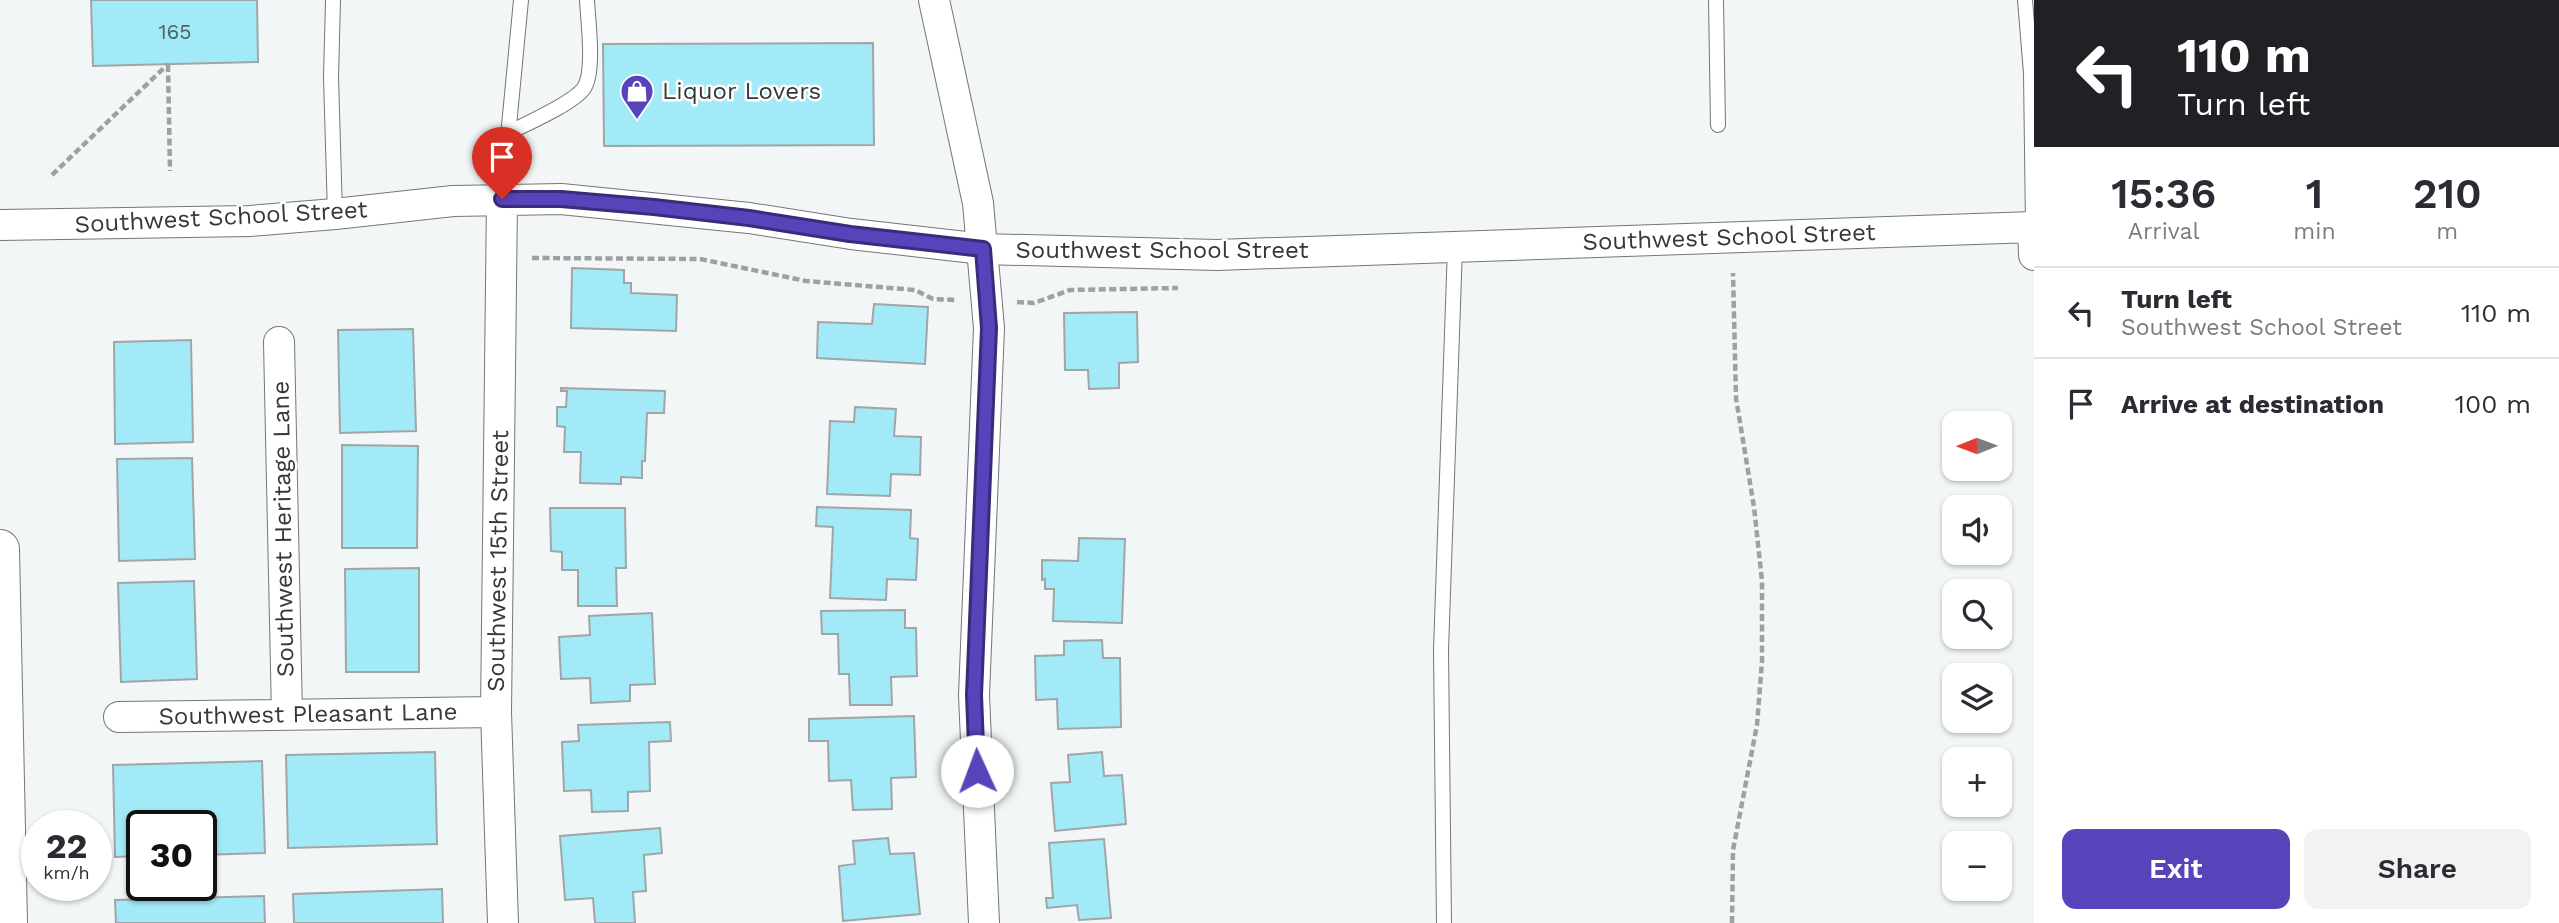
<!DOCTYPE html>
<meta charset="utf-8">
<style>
:root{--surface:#fff;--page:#f2f2f3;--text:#2b2b33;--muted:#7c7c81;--line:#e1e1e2;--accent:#5943bb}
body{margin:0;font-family:"Work Sans",sans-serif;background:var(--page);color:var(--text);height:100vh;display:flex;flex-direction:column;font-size:26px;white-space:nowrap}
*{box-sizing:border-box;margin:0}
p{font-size:23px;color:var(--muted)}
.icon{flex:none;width:38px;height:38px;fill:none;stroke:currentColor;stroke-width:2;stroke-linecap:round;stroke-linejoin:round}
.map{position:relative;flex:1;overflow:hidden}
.panel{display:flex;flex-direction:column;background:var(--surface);width:525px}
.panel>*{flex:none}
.top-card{background:#202124;color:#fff;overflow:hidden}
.needle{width:46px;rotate:269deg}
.controls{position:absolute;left:1942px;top:411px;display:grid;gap:14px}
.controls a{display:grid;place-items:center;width:70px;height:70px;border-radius:14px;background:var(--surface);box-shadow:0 2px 5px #0004;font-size:35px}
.speed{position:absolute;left:21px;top:810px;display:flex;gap:14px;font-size:35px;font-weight:700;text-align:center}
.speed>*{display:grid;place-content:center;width:91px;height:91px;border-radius:50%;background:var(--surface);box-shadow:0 2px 5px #0004;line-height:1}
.speed small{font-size:18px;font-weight:400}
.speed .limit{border:4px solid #111;border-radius:10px;background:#fff;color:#111}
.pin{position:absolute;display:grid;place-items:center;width:60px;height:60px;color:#fff;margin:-72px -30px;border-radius:50% 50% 50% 0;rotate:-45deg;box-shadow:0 0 7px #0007}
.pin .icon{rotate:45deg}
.me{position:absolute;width:77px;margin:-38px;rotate:358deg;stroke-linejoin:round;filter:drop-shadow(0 0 5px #0008)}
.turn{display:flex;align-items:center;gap:24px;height:147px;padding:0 28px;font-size:32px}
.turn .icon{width:91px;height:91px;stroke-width:2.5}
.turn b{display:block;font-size:49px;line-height:60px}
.eta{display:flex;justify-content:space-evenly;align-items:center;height:119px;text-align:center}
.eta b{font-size:42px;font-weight:600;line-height:49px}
.primary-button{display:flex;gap:14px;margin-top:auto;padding:14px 28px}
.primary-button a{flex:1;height:80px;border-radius:14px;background:var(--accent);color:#fff;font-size:28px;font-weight:600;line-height:80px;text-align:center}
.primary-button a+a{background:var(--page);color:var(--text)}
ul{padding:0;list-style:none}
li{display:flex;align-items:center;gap:21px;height:91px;padding:0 28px;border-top:2px solid var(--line)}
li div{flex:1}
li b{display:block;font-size:26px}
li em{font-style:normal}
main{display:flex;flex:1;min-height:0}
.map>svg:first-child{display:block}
</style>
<main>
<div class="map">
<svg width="2034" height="923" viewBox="0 0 2034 923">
<rect width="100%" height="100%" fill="#f2f6f6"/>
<path fill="#a3eaf8" stroke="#a1a5a5" stroke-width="2" d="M91 0H257L258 62 93 66Z
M873 43 874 145 604 146 603 44Z
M572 268 624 270V283H631V293L677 295 676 331 571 328Z
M874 304 928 307 925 364 817 358 818 322 872 324Z
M1137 312 1138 362 1119 363V388L1089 389 1088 370H1065L1064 313Z
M413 329 416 431 340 433 338 330Z
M191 340 193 442 115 444 114 342Z
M561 388 665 391 664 413H647L645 461H642V478L621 477V484L580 483 581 452H564L565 427 557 426V407H566L567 391H561Z
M855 407 896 409 894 436 921 437 920 475 891 474 890 496 827 494 830 421 854 422Z
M342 445 418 446 417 548H342Z
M192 458 195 559 119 561 117 459Z
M817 507 911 510 910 538 918 539 916 580 887 579 886 600 830 598 833 527 816 526Z
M550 508H625L626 568H616L617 606H578V570H562V552L551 551Z
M1079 538 1125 539 1122 623 1053 621 1054 589H1045V579L1042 580V560L1078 561Z
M419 568V672H346L345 569Z
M194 581 197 679 121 682 118 583Z
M905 610V628H916L917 676 891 677 892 705H850L849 674H839L838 634H822L821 611Z
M652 613 655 684 630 685V701L591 703 590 678 561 679 559 637 590 635 589 616Z
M1102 640 1103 658H1120L1121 727 1058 729 1057 699 1036 700 1035 656 1064 655V641Z
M914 716 916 777 891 778 892 809 853 810 851 780 829 781 828 741H809V719Z
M670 722 671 741 649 742 650 791 628 792V811L592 812 591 790 564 791 562 742 579 741 578 725Z
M435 752 437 844 288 848 286 755Z
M1102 752 1104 776 1122 775 1126 824 1055 831 1051 783 1070 782 1068 755Z
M262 761 265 853 201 855V826H142V856L115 857 113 765Z
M660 828 662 853 644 855 646 891 633 892 635 923H595L593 898 565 900 560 836Z
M888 838 890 854 914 853 920 914 843 921 839 866 855 864 853 841Z
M1104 839 1111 918 1079 920 1077 905 1047 908 1046 898H1053L1049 843Z
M442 889 443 923H294L293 894Z
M264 896 265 923H116L115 900Z"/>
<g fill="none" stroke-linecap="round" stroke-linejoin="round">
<defs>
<path id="lane" d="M333 0 331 77 335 214
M1716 0 1718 125
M2025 0 2031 73 2033 227
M508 133C526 124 574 103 584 88 595 71 588 21 587 0
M502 199 521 0
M1444 923 1441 650 1455 247"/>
<path id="street" d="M934 0 978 203 989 328 974 695 984 923
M502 199 496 712 503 923
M0 225 250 221 335 214 453 201 561 199 749 218 851 234 983 249 1217 255 2034 227
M2033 227 2034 255
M279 342 287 715
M119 717 496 712"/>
<path id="secondary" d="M0 549 8 923"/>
</defs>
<use href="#lane" stroke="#737777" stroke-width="16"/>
<use href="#street" stroke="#737777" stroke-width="32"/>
<use href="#secondary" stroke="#737777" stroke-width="40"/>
<path stroke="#9ea1a1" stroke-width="4.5" stroke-dasharray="7 3.5" stroke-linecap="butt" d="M168 65 170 171
M52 175 168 64
M532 258 700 259 806 281 915 290 933 299 956 300
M1017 302 1034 303 1070 290 1178 288
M1732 923 1733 850 1757 725 1762 661V581L1754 507 1736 398 1733 273"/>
<use href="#lane" stroke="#fff" stroke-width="14"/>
<use href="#street" stroke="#fff" stroke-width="30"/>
<use href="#secondary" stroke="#fff" stroke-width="38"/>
</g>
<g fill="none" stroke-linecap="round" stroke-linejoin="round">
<defs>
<path id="route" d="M502 199H561L654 207 749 218 850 234 983 249 989 328 974 695 977 771"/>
</defs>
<use href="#route" stroke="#3a2c7a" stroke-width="18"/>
<use href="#route" stroke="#5943bb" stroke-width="12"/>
</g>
<defs>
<symbol id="shop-pin" viewBox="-11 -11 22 30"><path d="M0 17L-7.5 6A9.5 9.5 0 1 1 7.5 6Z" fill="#5943bb" stroke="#fff"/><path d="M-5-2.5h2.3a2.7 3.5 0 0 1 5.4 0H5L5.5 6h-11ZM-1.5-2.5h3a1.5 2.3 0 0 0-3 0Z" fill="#fff"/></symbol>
</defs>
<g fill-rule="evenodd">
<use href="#shop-pin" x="618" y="72" width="38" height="52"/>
</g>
<g text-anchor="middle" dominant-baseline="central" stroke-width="5" stroke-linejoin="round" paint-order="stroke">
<g font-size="21" fill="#516468">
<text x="175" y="31">165</text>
</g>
<g font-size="24" fill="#363838" stroke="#fff" text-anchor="start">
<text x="662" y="91">Liquor Lovers</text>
</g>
<g font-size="24" fill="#363838" stroke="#fff">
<text transform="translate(221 217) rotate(-3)">Southwest School Street</text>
<text transform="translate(1729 237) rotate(-2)">Southwest School Street</text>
<text x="1162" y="250">Southwest School Street</text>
<text transform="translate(283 529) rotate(-91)">Southwest Heritage Lane</text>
<text transform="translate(498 561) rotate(-89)">Southwest 15th Street</text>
<text transform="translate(308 714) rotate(-1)">Southwest Pleasant Lane</text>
</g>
</g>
</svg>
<div class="controls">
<a><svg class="needle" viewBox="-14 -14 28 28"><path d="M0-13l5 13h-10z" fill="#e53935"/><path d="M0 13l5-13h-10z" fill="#7c7c81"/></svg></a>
<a><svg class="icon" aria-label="sound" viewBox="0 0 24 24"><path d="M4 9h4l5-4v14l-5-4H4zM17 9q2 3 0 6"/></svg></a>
<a><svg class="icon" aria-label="search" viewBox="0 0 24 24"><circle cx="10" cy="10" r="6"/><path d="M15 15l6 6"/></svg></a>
<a><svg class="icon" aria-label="layers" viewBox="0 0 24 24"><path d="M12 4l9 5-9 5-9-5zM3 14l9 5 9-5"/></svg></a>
<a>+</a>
<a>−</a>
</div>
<div class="speed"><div>22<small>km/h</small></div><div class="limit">30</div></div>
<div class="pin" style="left:502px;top:199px;background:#d93025"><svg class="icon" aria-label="arrive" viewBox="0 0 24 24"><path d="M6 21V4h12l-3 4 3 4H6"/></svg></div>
<svg class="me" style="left:977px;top:771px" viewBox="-20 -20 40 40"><circle r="19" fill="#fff"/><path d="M0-13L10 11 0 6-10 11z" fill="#5943bb"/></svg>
</div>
<section class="panel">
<div class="top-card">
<div class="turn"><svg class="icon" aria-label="left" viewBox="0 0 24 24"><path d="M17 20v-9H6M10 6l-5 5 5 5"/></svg><div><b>110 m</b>Turn left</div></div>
</div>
<div class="eta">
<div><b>15:36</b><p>Arrival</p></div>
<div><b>1</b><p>min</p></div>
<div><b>210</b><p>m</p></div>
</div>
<ul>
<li><svg class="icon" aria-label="left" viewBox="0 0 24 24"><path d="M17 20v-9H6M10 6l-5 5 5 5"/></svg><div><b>Turn left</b><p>Southwest School Street</p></div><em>110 m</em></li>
<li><svg class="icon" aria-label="arrive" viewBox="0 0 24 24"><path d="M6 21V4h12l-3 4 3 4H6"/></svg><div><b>Arrive at destination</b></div><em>100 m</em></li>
</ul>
<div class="primary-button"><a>Exit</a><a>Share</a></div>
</section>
</main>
